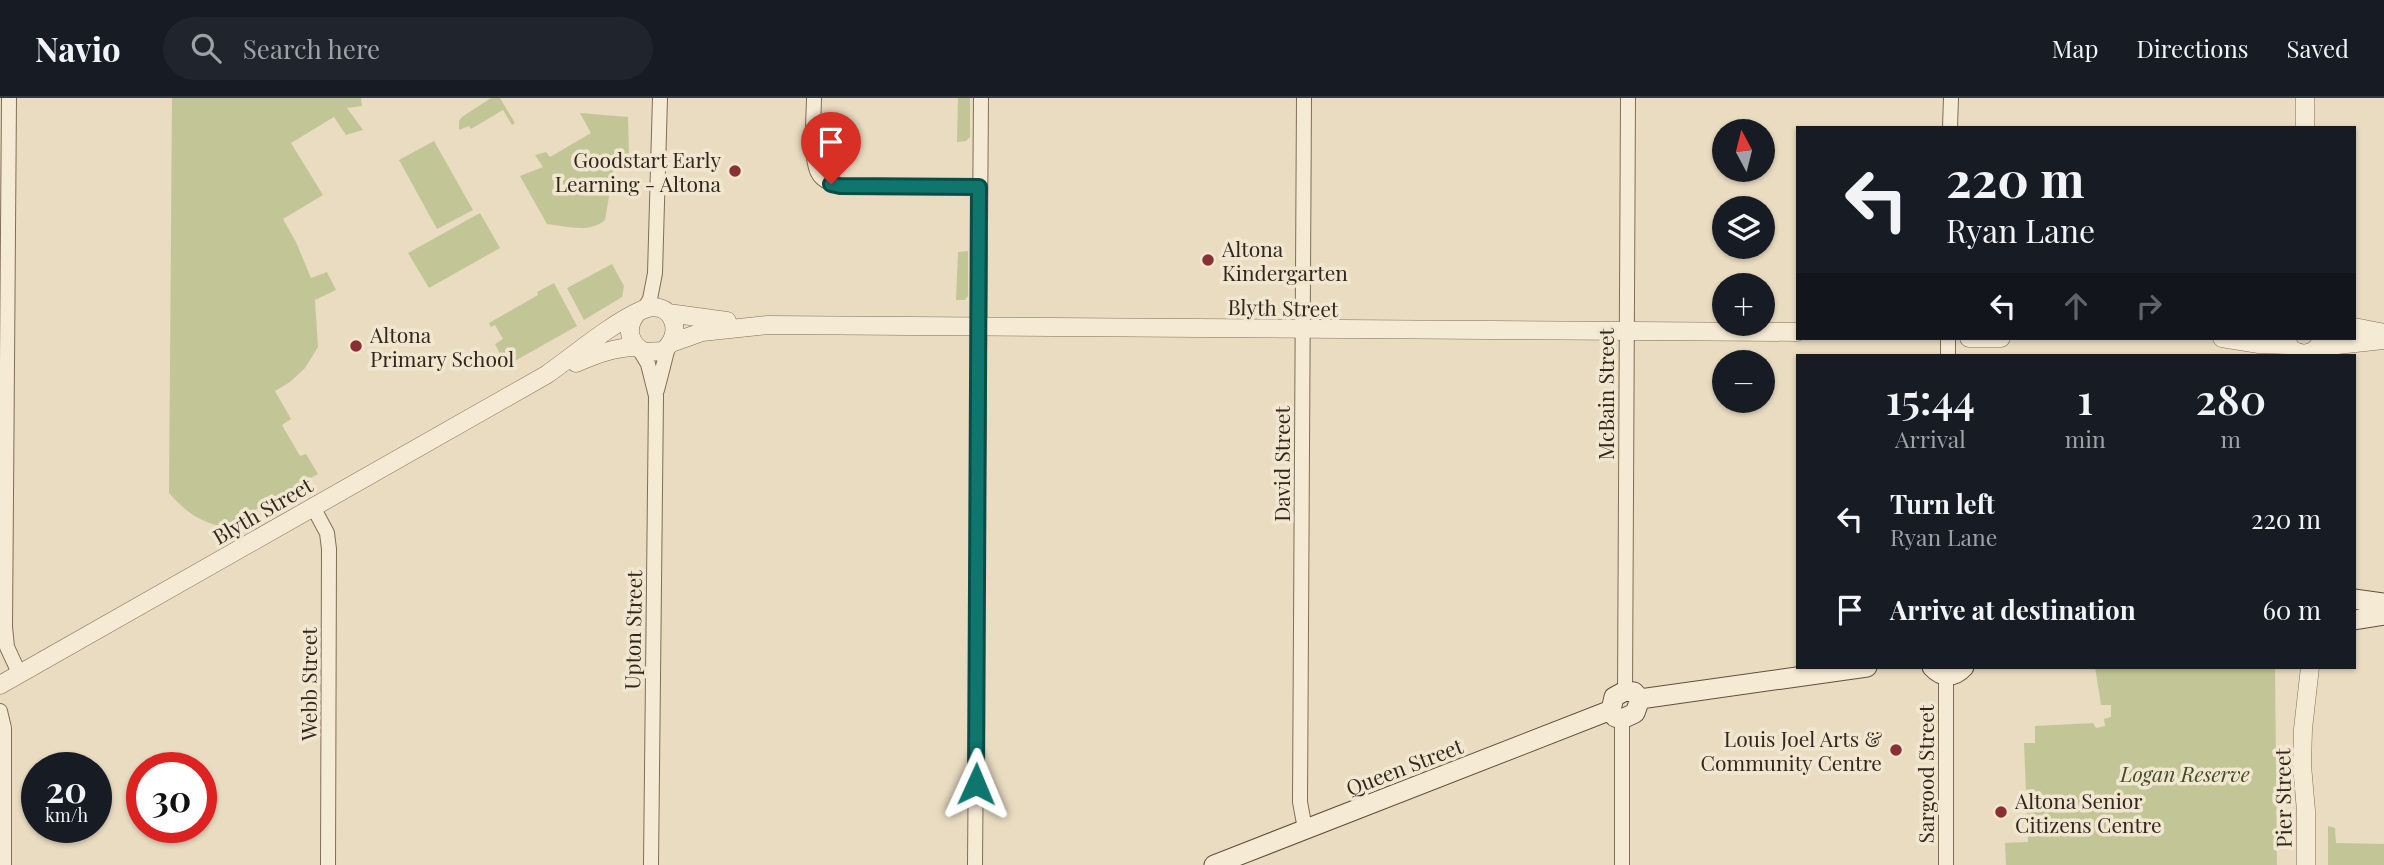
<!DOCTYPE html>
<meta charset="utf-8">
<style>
:root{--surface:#171b24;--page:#20242c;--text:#f1f3f6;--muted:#9ea1a6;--line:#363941}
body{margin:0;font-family:"Playfair Display",serif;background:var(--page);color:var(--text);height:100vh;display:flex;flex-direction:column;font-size:26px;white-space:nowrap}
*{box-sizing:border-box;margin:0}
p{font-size:23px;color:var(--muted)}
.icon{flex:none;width:38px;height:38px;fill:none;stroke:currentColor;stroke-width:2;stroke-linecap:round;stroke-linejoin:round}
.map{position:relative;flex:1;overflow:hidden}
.panel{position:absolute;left:1796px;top:256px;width:560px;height:315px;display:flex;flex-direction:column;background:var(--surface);border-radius:0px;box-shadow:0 2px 5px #0004}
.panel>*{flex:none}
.banner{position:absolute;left:1796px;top:28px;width:560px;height:214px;border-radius:0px;box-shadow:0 2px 5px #0004;background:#171b24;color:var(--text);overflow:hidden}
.needle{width:46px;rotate:353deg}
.buttons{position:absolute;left:1712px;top:21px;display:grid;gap:14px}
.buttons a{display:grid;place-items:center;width:63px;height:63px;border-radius:50%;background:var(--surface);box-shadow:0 2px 5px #0004;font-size:35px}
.speed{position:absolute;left:21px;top:654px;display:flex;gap:14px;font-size:35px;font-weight:700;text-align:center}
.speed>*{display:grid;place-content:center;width:91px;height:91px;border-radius:50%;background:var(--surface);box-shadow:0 2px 5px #0004;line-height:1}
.speed small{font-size:18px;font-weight:400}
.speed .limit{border:10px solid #d22;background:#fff;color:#111}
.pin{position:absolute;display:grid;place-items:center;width:60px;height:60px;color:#fff;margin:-72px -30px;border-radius:50% 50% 50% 0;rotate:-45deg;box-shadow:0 0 7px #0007}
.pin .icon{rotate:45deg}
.me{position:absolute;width:77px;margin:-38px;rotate:1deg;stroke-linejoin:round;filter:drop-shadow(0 0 5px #0008)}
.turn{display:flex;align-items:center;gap:24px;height:147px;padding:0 35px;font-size:32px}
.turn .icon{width:91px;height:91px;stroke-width:2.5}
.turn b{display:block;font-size:49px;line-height:60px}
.lanes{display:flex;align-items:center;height:66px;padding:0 35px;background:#0003;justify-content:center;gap:35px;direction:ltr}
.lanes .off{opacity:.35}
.eta{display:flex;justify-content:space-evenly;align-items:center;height:119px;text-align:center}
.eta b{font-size:42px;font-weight:600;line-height:49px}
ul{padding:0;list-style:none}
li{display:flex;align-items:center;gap:21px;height:91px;padding:0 35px}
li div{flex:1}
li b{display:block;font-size:26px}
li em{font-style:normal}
header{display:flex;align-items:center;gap:42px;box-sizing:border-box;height:98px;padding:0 35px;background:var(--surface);border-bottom:2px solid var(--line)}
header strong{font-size:33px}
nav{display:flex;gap:38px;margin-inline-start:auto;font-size:24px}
.search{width:490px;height:63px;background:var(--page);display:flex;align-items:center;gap:18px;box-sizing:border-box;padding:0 24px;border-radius:38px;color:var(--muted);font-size:26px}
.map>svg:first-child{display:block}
</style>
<header>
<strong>Navio</strong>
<div class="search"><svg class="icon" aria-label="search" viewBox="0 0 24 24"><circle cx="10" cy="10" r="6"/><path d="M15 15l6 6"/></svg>Search here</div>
<nav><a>Map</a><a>Directions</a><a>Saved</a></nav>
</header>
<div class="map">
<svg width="2384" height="767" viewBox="0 0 2384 767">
<rect width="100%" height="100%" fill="#e9dcc1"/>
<path fill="#c2c696" d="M172 0H361L362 8 347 10 363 32 346 37 334 19 291 45 323 97 283 121 296 144 311 180 327 174 336 192 315 202 318 249 305 270 290 284 275 293 291 321 282 327 300 358 306 356 318 376 225 429C200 425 185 413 169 395Z
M491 0H500L515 25 512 27 503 12 471 31 469 28 459 32V23L462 19Z
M958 0H970V39L966 43 957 44Z
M580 15 628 19 629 58 616 57 605 122C588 136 567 128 547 126L520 78 543 69 535 57 546 54 550 59 591 35Z
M434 43 473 112 437 131 399 62Z
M480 115 500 150 429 190 408 155Z
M968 153V198L965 202H956L958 154Z
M612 166 624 188 622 199 584 222 567 190Z
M554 185 577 228 506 268 495 246 503 241 495 227 491 229 489 225 538 197 537 194Z
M2095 569H2275L2277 767H2006L2005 745 2028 744 2024 645H2035V628L2093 625 2096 630 2105 628 2104 621 2111 619V607H2101Z
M2328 728 2335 730 2336 745 2384 746V767H2328Z"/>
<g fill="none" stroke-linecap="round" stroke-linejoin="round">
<defs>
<path id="minor" d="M9 0 5 529 7 549 20 577
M814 0C814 18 809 65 820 78 825 84 833 86 840 88L979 89
M1304 0 1300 704 1305 731
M1950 30 1951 0
M644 211 650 201 655 175 660 0
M639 251 648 266 656 298 651 767
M1948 257V240
M657 292 668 249
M313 409 327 435 329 451 328 767
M1625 593 1628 0
M0 613 4 630V767
M975 767 981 0
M1622 767V621
M1946 767V585"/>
<path id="tertiary" d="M2305 30V0
M668 215 727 223
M2354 229 2384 235
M1969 240H2001
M2222 240 2259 246 2288 247
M2285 240 2291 251C2304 260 2318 255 2322 240
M671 245 702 234 768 227 1797 234
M2319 249 2384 242
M576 265C595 257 615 249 636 249
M0 587 546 277C576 256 609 227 642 212 670 199 687 234 663 253L645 254C628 246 625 228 638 214
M2306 767V713L2302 667 2303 631 2310 569"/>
<path id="secondary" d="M2354 501 2384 505
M2354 522 2384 517
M1932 569C1942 580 1954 580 1964 569
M1625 593 1634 594 1640 601 1635 615 1622 621 1615 619 1611 612 1614 599Z
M1640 601 1867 569
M1214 767 1611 612"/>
</defs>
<use href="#minor" stroke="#816e5a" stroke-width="16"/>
<use href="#tertiary" stroke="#816e5a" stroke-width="19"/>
<use href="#secondary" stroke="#624f3e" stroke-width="21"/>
<use href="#minor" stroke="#f5ead3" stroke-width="14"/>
<use href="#tertiary" stroke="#f5ead3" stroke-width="18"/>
<use href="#secondary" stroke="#f5ead3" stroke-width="19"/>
</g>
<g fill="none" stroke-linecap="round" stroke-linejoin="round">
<defs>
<path id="route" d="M831 86 840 88 979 89 976 686"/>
</defs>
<use href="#route" stroke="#0a4d48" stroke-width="18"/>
<use href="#route" stroke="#0f766e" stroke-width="12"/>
</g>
<g fill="#8a3034" stroke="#f1e7d0" stroke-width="2.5">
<circle cx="735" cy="73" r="7"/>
<circle cx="1208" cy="162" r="7"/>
<circle cx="356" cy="248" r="7"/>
<circle cx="1896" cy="652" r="7"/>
<circle cx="2001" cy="714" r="7"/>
</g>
<g text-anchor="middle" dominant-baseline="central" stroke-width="7" stroke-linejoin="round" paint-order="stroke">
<g font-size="21" fill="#32271d" stroke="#f1e7d0" text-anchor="start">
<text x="721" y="61" text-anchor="end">Goodstart Early<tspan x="721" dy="24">Learning - Altona</tspan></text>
<text x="1222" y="150">Altona<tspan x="1222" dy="24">Kindergarten</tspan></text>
<text x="370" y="236">Altona<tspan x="370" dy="24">Primary School</tspan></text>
<text x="1882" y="640" text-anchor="end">Louis Joel Arts &amp;<tspan x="1882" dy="24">Community Centre</tspan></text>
<text x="2015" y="702">Altona Senior<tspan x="2015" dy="24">Citizens Centre</tspan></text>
</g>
<g font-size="21" fill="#32271d" stroke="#f1e7d0">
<text transform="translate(1283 209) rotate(1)">Blyth Street</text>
<text transform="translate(1605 296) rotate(-90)">McBain Street</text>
<text transform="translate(1281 366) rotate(-90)">David Street</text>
<text transform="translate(262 412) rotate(-30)">Blyth Street</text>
<text transform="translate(632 532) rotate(-89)">Upton Street</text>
<text transform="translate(308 586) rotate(-90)">Webb Street</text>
<text transform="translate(1404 668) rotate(-21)">Queen Street</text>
<text transform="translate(1925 676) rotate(-90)">Sargood Street</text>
<text transform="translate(2282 700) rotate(-91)">Pier Street</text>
</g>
<g font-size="21" font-style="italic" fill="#444c26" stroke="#f1e7d0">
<text x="2185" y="675">Logan Reserve</text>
</g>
</g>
</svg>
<div class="buttons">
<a><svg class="needle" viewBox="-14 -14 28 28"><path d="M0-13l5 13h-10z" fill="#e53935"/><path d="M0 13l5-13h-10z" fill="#9ea1a6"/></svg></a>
<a><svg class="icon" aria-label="layers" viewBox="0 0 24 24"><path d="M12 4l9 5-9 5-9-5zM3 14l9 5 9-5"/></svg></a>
<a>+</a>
<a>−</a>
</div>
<div class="speed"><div>20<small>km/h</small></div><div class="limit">30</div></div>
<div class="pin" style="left:831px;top:86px;background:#d93025"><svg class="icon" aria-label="arrive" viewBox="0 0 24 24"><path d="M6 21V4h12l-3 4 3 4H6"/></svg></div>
<svg class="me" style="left:976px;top:686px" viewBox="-20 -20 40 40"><path d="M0-17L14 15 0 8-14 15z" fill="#0f766e" stroke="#fff" stroke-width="4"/></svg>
<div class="banner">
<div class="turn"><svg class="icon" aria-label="left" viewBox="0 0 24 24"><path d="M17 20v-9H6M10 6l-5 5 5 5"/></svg><div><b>220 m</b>Ryan Lane</div></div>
<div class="lanes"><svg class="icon" aria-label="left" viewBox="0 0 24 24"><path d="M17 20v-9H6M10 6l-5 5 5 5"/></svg><svg class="icon off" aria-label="ahead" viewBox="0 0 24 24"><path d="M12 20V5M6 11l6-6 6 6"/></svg><svg class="icon off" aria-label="right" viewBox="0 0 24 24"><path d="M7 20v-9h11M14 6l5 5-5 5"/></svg></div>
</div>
<section class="panel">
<div class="eta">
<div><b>15:44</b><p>Arrival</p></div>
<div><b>1</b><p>min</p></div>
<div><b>280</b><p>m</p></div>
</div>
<ul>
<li><svg class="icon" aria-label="left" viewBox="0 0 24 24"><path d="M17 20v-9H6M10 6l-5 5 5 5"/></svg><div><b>Turn left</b><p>Ryan Lane</p></div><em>220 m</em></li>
<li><svg class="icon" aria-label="arrive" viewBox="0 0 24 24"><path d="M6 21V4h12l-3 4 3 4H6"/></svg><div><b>Arrive at destination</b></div><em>60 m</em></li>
</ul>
</section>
</div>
